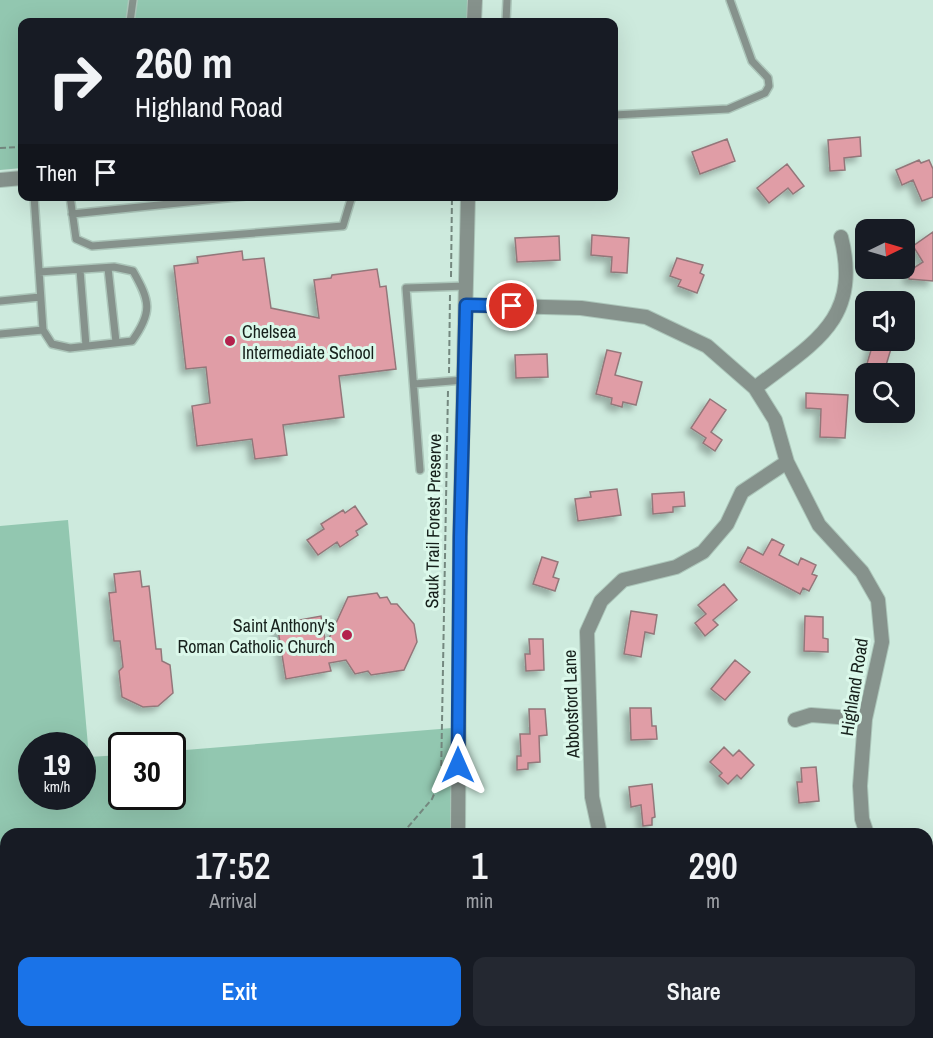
<!DOCTYPE html>
<style>
:root{--surface:#171b24;--page:#242831;--text:#f1f3f6;--muted:#9ea1a6;--accent:#1a73e8}
body{margin:0;font-family:"Archivo Narrow",sans-serif;background:var(--page);color:var(--text);height:100vh;display:flex;flex-direction:column;font-size:22px;white-space:nowrap}
*{box-sizing:border-box;margin:0}
p{font-size:20px;color:var(--muted)}
.icon{flex:none;width:33px;height:33px;fill:none;stroke:currentColor;stroke-width:2;stroke-linecap:round;stroke-linejoin:round}
.map{position:relative;flex:1;overflow:hidden}
.drawer{position:absolute;left:0px;top:828px;width:933px;height:210px;display:flex;flex-direction:column;background:var(--surface);border-radius:18px 18px 0 0;box-shadow:0 6px 24px #0002}
.drawer>*{flex:none}
.guide{position:absolute;left:18px;top:18px;width:600px;height:183px;border-radius:12px;box-shadow:0 6px 24px #0002;background:#171b24;color:var(--text);overflow:hidden}
.needle{width:39px;rotate:85deg}
.tools{position:absolute;left:855px;top:219px;display:grid;gap:12px}
.tools a{display:grid;place-items:center;width:60px;height:60px;border-radius:12px;background:var(--surface);box-shadow:0 6px 24px #0002;font-size:30px}
.speed{position:absolute;left:18px;top:732px;display:flex;gap:12px;font-size:30px;font-weight:700;text-align:center}
.speed>*{display:grid;place-content:center;width:78px;height:78px;border-radius:50%;background:var(--surface);box-shadow:0 6px 24px #0002;line-height:1}
.speed small{font-size:15px;font-weight:400}
.speed .limit{border:3px solid #111;border-radius:9px;background:#fff;color:#111}
.pin{position:absolute;display:grid;place-items:center;width:51px;height:51px;color:#fff;margin:-26px;border:3px solid #fff;border-radius:50%;box-shadow:0 2px 6px #0007}
.me{position:absolute;width:66px;margin:-33px;rotate:0deg;stroke-linejoin:round;filter:drop-shadow(0 0 4px #0008)}
.turn{display:flex;align-items:center;gap:21px;height:126px;padding:0 18px;font-size:27px}
.turn .icon{width:78px;height:78px;stroke-width:2.5}
.turn b{display:block;font-size:42px;line-height:51px}
.then{display:flex;align-items:center;height:57px;padding:0 18px;background:#0003;gap:12px;font-size:22px}
.eta{display:flex;justify-content:space-evenly;align-items:center;height:102px;text-align:center}
.eta b{font-size:36px;font-weight:600;line-height:42px}
.primary-button{display:flex;gap:12px;margin-top:auto;padding:12px 18px}
.primary-button a{flex:1;height:69px;border-radius:12px;background:var(--accent);color:#fff;font-size:24px;font-weight:600;line-height:69px;text-align:center}
.primary-button a+a{background:var(--page);color:var(--text)}
.map>svg:first-child{display:block}
</style>
<div class="map">
<svg width="933" height="1038" viewBox="0 0 933 1038">
<defs>
<filter id="shadow"><feDropShadow dx="-5" dy="5" stdDeviation="3" flood-color="#0004"/></filter>
</defs>
<rect width="100%" height="100%" fill="#cdeadd"/>
<path fill="#92c7b0" fill-rule="evenodd" d="M0 0H470L468 22H22V168L0 170Z
M68 520 89 757 121 755 122 796H172L173 751 452 728 451 834H6V1032H450V1038H0V526ZM32 746H82V796H32Z"/>
<path fill="#63a68a" stroke="#4c7e69" stroke-width="1.5" d="M6 1017V1032H151L152 1038H0V1018Z"/>
<path fill="#e09da6" stroke="#93777a" stroke-width="1.5" filter="url(#shadow)" d="M860 137 861 156 844 158 845 170 830 171 828 140Z
M727 139 735 161 700 174 692 152Z
M919 160 921 163 929 160 933 169V197L922 201 913 180 902 185 896 170Z
M787 164 804 186 793 194 788 188 769 203 757 188Z
M933 232V281L909 279V271L923 262 913 246Z
M592 235 629 238 627 273 611 272 612 257 591 255Z
M559 236 560 260 517 262 515 238Z
M242 251 243 260 264 258 271 308 319 318 314 280 331 278 332 275 377 269 380 287 386 286 396 369 339 376 344 417 283 425 287 455 255 459 252 439 197 446 192 406 210 403 206 367 186 369 174 266 198 263 197 257Z
M677 258 703 265 700 273 704 275 697 293 678 286 681 280 670 276Z
M874 340 893 342 884 372 866 367Z
M607 350 621 353 615 375 642 382 636 405 623 402 622 407 611 404 612 398 596 394Z
M547 354 548 377 516 378 515 355Z
M806 393 848 395 845 438 820 437 821 409 806 408Z
M710 399 726 410 711 432 722 440 715 451 703 443 706 438 691 428Z
M617 489 621 515 578 521 575 499 591 497 590 492Z
M684 492 685 506 673 507V512L653 514 652 494Z
M355 506 367 524 356 531 358 535 340 547 337 542 318 555 307 540 324 529 321 524 343 510 345 513Z
M772 539 784 545 779 555 798 565 801 558 816 565 812 574 817 576 809 591 803 588 800 594 740 562 748 547 763 555Z
M542 557 558 562 553 577 559 579 555 591 533 584Z
M140 571 142 587 149 586 156 649H161L162 661 170 665 173 693 158 706 143 707 122 697 119 671 123 667 120 641H114L109 593 116 592 114 574Z
M724 584 737 600 713 620 718 625 705 636 695 623 706 614 698 605Z
M377 593 380 598 387 597 391 604H397L414 624 417 642 404 670 371 675 368 671 355 674 346 660 329 663 331 671 286 679 277 624 321 616 326 645 348 597Z
M631 611 657 615 654 634 645 632 641 657 624 654Z
M805 616 823 617V638L828 639V652L804 651Z
M529 639H543L544 670 526 671 525 654H530Z
M735 660 750 672 725 700 711 689Z
M630 708H651L652 726H656L657 739 631 740Z
M529 709H545L547 735 539 736 540 762 528 763V769L517 770V756H521L520 734H530Z
M724 747 733 756 739 750 754 765 741 779 737 775 728 784 719 776 722 773 710 762Z
M816 767 819 801 799 803 797 782H802L801 768Z
M652 784 655 817 652 818V825L643 826 641 805 631 807 629 787Z"/>
<g fill="none" stroke-linecap="round" stroke-linejoin="round">
<defs>
<path id="service" d="M130 22 133 0
M506 22 507 0
M614 115 728 109 765 93 769 86 768 78 752 61 730 0
M34 196 43 330 52 344 70 348 132 341C153 312 150 301 133 271L114 267 39 272
M70 196 76 239 92 246 343 226 352 196
M72 214 246 196
M108 268 116 342
M80 270 86 346
M0 301 40 297
M0 334 43 330
M414 384 464 380
M420 470 406 288 467 286"/>
<path id="minor" d="M474 22 475 0
M0 180 22 178
M466 305 581 308 646 317 707 346 755 388 775 420 787 462 819 525 862 572 878 600 882 642 865 719 860 786 862 819 867 834
M755 388C813 343 862 320 841 237
M795 720 811 715 865 719
M458 834 460 537 468 196
M600 834 592 797 587 632 601 601 623 580 676 567 703 552 727 524 742 492 787 462
M927 1005 933 1016
M456 1038V1032
M738 1038 739 1032"/>
</defs>
<use href="#service" stroke="#acc6ba" stroke-width="10"/>
<use href="#minor" stroke="#acc6ba" stroke-width="16"/>
<path stroke="#74887f" stroke-width="2" stroke-dasharray="6 3" stroke-linecap="butt" d="M0 148 22 147
M451 277 452 196
M449 373 450 294
M402 834 432 799 441 778 448 390
M374 1032 375 1038"/>
<use href="#service" stroke="#86928c" stroke-width="7"/>
<use href="#minor" stroke="#86928c" stroke-width="14"/>
</g>
<g fill="none" stroke-linecap="round" stroke-linejoin="round">
<defs>
<path id="route" d="M458 765 460 537 466 305 512 306"/>
</defs>
<use href="#route" stroke="#114b97" stroke-width="15"/>
<use href="#route" stroke="#1a73e8" stroke-width="10"/>
</g>
<g fill="#b3224c" stroke="#dbf8ea" stroke-width="2">
<circle cx="230" cy="341" r="6"/>
<circle cx="347" cy="635" r="6"/>
</g>
<g text-anchor="middle" dominant-baseline="central" stroke-width="6" stroke-linejoin="round" paint-order="stroke">
<g font-size="18" fill="#17211c" stroke="#dbf8ea" text-anchor="start">
<text x="242" y="331">Chelsea<tspan x="242" dy="21">Intermediate School</tspan></text>
<text x="335" y="625" text-anchor="end">Saint Anthony's<tspan x="335" dy="21">Roman Catholic Church</tspan></text>
</g>
<g font-size="18" fill="#17211c" stroke="#dbf8ea">
<text transform="translate(433 521) rotate(-89)">Sauk Trail Forest Preserve</text>
<text transform="translate(854 687) rotate(-81)">Highland Road</text>
<text transform="translate(571 704) rotate(-92)">Abbotsford Lane</text>
</g>
</g>
</svg>
<div class="tools">
<a><svg class="needle" viewBox="-14 -14 28 28"><path d="M0-13l5 13h-10z" fill="#e53935"/><path d="M0 13l5-13h-10z" fill="#9ea1a6"/></svg></a>
<a><svg class="icon" aria-label="sound" viewBox="0 0 24 24"><path d="M4 9h4l5-4v14l-5-4H4zM17 9q2 3 0 6"/></svg></a>
<a><svg class="icon" aria-label="search" viewBox="0 0 24 24"><circle cx="10" cy="10" r="6"/><path d="M15 15l6 6"/></svg></a>
</div>
<div class="speed"><div>19<small>km/h</small></div><div class="limit">30</div></div>
<div class="pin" style="left:512px;top:306px;background:#d93025"><svg class="icon" aria-label="arrive" viewBox="0 0 24 24"><path d="M6 21V4h12l-3 4 3 4H6"/></svg></div>
<svg class="me" style="left:458px;top:765px" viewBox="-20 -20 40 40"><path d="M0-17L14 15 0 8-14 15z" fill="#1a73e8" stroke="#fff" stroke-width="4"/></svg>
<div class="guide">
<div class="turn"><svg class="icon" aria-label="right" viewBox="0 0 24 24"><path d="M7 20v-9h11M14 6l5 5-5 5"/></svg><div><b>260 m</b>Highland Road</div></div>
<div class="then">Then<svg class="icon" aria-label="arrive" viewBox="0 0 24 24"><path d="M6 21V4h12l-3 4 3 4H6"/></svg></div>
</div>
<section class="drawer">
<div class="eta">
<div><b>17:52</b><p>Arrival</p></div>
<div><b>1</b><p>min</p></div>
<div><b>290</b><p>m</p></div>
</div>
<div class="primary-button"><a>Exit</a><a>Share</a></div>
</section>
</div>
